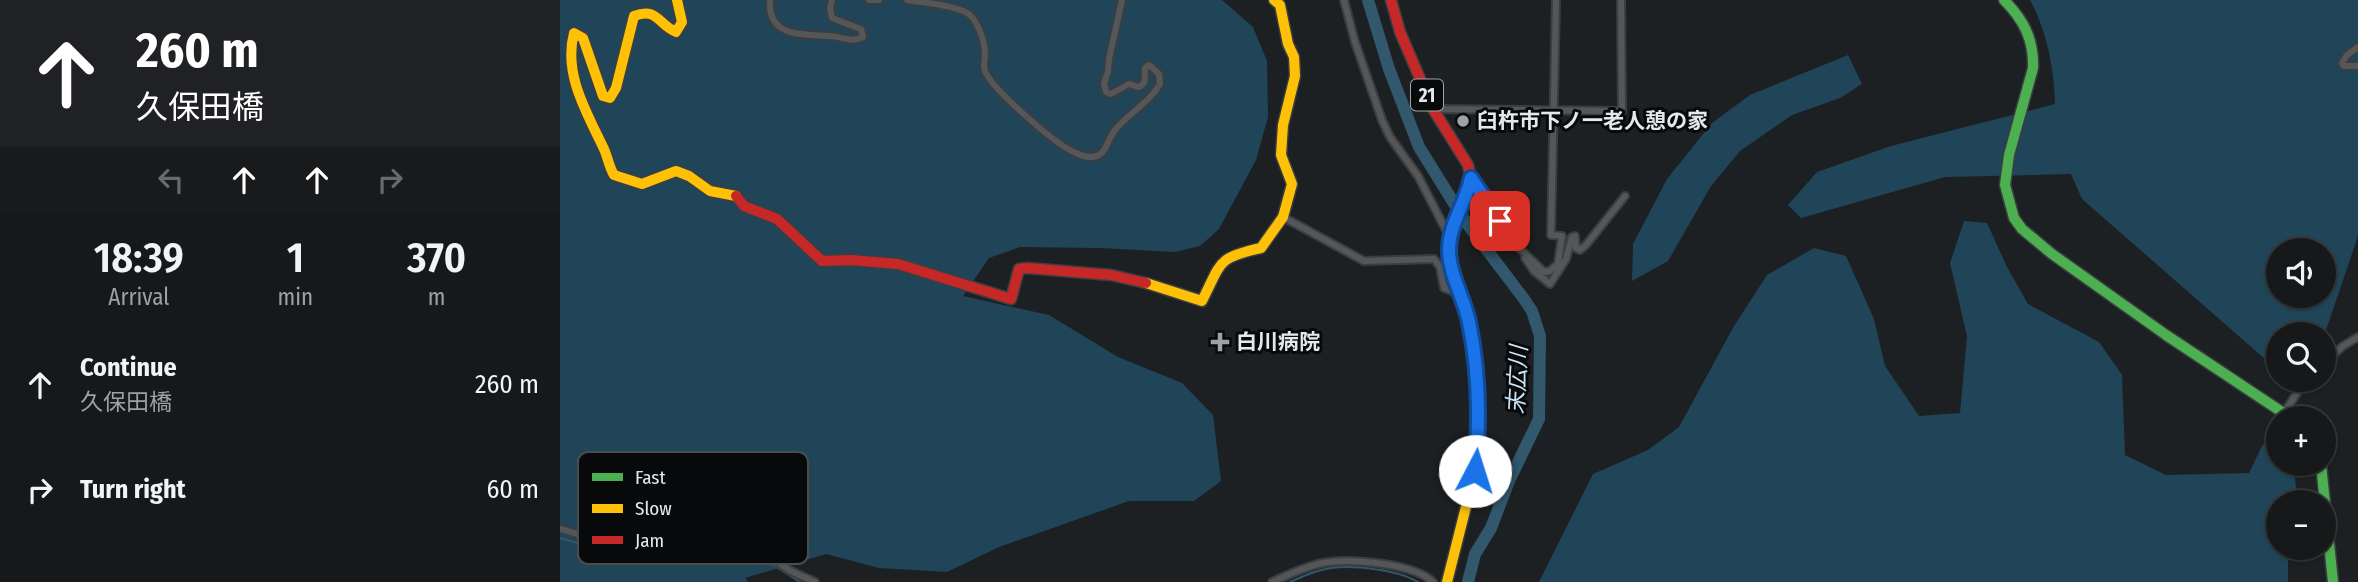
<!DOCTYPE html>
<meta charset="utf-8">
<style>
:root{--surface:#16181a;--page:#1f2123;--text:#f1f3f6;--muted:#9ea0a2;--line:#353739}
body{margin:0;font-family:"Fira Sans Condensed","Noto Sans JP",sans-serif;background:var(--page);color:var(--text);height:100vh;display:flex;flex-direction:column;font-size:26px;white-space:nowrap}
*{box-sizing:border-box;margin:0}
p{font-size:23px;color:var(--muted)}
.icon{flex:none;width:38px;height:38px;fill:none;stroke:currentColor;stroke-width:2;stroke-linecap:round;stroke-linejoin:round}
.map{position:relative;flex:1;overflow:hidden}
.drawer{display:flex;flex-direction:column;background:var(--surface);width:560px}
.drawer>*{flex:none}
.hud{background:#202124;color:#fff;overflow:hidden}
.fabs{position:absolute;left:1706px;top:238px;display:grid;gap:14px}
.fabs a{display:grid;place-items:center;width:70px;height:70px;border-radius:50%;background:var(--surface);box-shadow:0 2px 5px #0004,0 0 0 2px var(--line);font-size:35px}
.pin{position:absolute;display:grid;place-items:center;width:60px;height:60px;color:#fff;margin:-30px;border-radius:14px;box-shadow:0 4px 10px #0006}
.me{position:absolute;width:77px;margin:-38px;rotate:5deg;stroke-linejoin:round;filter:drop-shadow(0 0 5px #0008)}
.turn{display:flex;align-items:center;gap:24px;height:147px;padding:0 21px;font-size:32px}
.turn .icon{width:91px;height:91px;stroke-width:2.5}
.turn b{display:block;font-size:49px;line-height:60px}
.lanes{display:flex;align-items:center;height:66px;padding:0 21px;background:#0003;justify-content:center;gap:35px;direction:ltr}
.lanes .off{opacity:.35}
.eta{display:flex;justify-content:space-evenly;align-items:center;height:119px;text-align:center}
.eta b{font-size:42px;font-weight:600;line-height:49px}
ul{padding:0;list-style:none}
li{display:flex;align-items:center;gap:21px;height:105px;padding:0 21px}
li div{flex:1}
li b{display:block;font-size:26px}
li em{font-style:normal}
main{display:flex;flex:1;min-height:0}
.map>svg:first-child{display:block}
</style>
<main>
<section class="drawer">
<div class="hud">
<div class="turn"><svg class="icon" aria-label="ahead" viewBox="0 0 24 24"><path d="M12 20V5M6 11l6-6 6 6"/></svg><div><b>260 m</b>久保田橋</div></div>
<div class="lanes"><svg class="icon off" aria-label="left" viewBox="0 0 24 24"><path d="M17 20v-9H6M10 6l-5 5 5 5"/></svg><svg class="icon" aria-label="ahead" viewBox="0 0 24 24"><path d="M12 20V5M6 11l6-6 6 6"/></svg><svg class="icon" aria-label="ahead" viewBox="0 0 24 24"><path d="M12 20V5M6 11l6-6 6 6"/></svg><svg class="icon off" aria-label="right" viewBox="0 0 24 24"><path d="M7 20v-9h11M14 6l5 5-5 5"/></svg></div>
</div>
<div class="eta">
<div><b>18:39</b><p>Arrival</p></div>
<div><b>1</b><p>min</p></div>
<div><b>370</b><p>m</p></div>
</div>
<ul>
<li><svg class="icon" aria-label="ahead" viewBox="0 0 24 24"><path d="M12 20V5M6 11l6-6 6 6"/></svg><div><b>Continue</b><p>久保田橋</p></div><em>260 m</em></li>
<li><svg class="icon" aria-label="right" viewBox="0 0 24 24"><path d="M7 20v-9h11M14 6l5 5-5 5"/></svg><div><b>Turn right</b></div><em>60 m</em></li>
</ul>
</section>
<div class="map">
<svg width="1798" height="582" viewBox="0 0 1798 582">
<rect width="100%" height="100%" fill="#1d2022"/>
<path fill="#204559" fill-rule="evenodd" d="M0 0H662L693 27 707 61 708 117 696 160 659 229 640 246 615 252 540 248 460 247 429 258 403 296 489 315 558 357 622 383 653 415 661 481 634 501H569L439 547 387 572 319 568 266 554 185 578 188 582H0Z
M1470 0H1798V236L1766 330 1761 334H1718V364L1713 366 1522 199 1511 174 1385 177 1241 218 1228 205 1257 172 1331 146 1495 104C1494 68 1487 31 1470 0ZM1718 250H1764V296H1718Z
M1288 55 1302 84 1280 98 1232 115 1180 151 1151 186 1108 261 1072 281 1073 244 1107 179 1152 123 1190 95Z
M1404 221 1427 223 1447 267 1468 304 1539 342 1562 375 1565 455 1606 475 1689 473 1703 444 1718 449V464H1734L1737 502H1718V548H1735L1728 561V582H979L1033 474 1088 450 1119 427 1174 326 1207 275 1254 248 1286 256 1314 319 1325 366 1359 416 1400 413 1407 336 1390 263Z"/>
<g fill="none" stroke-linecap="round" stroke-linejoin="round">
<path stroke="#32586e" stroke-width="2" d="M0 538C29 545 59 559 88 562 119 565 140 551 168 550 194 549 219 569 240 582
M730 582C743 576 757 570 771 568 794 565 839 570 858 582"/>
<path stroke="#32586e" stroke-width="12" d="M808 0 829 69 859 147 905 221 964 299 972 311 980 336 979 419 949 481 931 528 915 554 908 582"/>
<defs>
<path id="street" d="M210 0C207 39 246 34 271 36 283 37 291 43 303 37L301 29 272 18 270 8 272 0
M309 0H319
M347 0C363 3 398 5 410 15 419 24 425 42 425 55 425 60 423 65 425 71 432 89 497 146 516 153 522 156 530 158 537 156 547 152 548 138 555 130 569 113 589 103 600 84L599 74 589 65 585 68C584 76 588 84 578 87L569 84 551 94 546 92 544 83 548 72 549 59 562 0
M784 0 795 42 822 120 830 137 858 176 889 236
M1798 47 1787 55 1782 63 1784 66H1798
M873 109 1062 111 1061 0
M911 179 957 247
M723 217 804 261 874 259 880 267 884 288 892 291 899 288
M955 244 984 272 990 271 998 264 1002 236 991 235 996 0
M965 258 974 271 990 284 1006 259 1012 237 1015 236 1016 248 1020 250 1026 245 1065 196
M1764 363 1783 346 1798 337
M1724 413 1739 390 1750 380
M0 529C22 535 58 548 79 543 102 536 126 514 150 517 171 520 206 554 226 568 235 574 245 577 255 582
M712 582C728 575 746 566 763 563 789 558 853 563 873 582"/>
<path id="fast" d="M1444 0C1464 20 1474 40 1473 68L1449 155 1445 185 1454 218 1462 229 1492 254 1606 335 1731 418
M1761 464 1773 582"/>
<path id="slow" d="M117 0 122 22 116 32C97 24 98 7 74 16L56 88 50 98 43 96 23 38 14 33C3 74 27 113 44 149 48 158 49 167 54 175L82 184 116 171 129 176 150 191 176 196
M586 283 642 301C662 262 656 258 701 248L723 217 732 184 721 155 723 125 735 76 734 57 728 44 720 5 714 0
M887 582 915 471 918 414"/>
<path id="jam" d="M831 0 840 32 873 109 908 165 911 179 891 235 889 254 911 332 918 414
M176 196 184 206 217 219 262 261 291 260 338 264 451 299 459 269 467 268 551 275 586 283"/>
</defs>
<use href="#street" stroke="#3b3e40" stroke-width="10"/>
<use href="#fast" stroke="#3b3e40" stroke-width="13"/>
<use href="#slow" stroke="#3b3e40" stroke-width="13"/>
<use href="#jam" stroke="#3b3e40" stroke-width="13"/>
<use href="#street" stroke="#545657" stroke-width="6"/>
<use href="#fast" stroke="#4caf50" stroke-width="10"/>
<use href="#slow" stroke="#ffc107" stroke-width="10"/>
<use href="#jam" stroke="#c62828" stroke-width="10"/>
</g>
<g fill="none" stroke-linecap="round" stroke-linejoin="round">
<defs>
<path id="route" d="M915 471C920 422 919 370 909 322 904 298 889 274 889 250 889 224 906 203 911 178L940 221"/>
</defs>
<use href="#route" stroke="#114b97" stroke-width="18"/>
<use href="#route" stroke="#1a73e8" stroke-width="12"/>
</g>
<g fill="#9fa2a4" stroke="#08090b" stroke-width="2.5">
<circle cx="903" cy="121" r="7"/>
<path d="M656.5 331.5h7v7h7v7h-7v7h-7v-7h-7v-7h7z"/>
</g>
<g text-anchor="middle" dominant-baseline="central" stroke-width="6" stroke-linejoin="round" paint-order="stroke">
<rect fill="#08090b" stroke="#a3a5a7" stroke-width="2" x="851" y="79.5" width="32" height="31" rx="5"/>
<g font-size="19" font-weight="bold" fill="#e5e8ea">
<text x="867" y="95">21</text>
</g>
<g font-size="21" font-weight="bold" fill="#e5e8ea" stroke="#08090b" text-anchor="start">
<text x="917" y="121">臼杵市下ノ一老人憩の家</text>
<text x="676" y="342">白川病院</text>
</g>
<g font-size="23" font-style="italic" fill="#cbe5f6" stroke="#08090b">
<text transform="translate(957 380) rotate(-87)">末広川</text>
</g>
</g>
<rect x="18" y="452" width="230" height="112" rx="10" fill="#08090b" stroke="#4a4c4e" stroke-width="2"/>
<rect x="32" y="473" width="31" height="8" fill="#4caf50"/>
<rect x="32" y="504" width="31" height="9" fill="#ffc107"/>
<rect x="32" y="536" width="31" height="8" fill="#c62828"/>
<g font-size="19" fill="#e5e8ea">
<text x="75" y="484">Fast</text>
<text x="75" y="515">Slow</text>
<text x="75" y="547">Jam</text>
</g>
</svg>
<div class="fabs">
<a><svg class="icon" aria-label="sound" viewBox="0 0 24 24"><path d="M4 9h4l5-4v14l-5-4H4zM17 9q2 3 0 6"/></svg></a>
<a><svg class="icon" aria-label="search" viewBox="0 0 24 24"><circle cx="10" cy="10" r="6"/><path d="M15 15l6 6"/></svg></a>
<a>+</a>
<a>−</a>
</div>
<div class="pin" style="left:940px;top:221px;background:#d93025"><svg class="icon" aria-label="arrive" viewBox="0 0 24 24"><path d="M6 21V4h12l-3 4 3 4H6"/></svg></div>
<svg class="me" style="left:915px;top:471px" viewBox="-20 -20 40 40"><circle r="19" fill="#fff"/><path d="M0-13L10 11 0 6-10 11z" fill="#1a73e8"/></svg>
</div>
</main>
